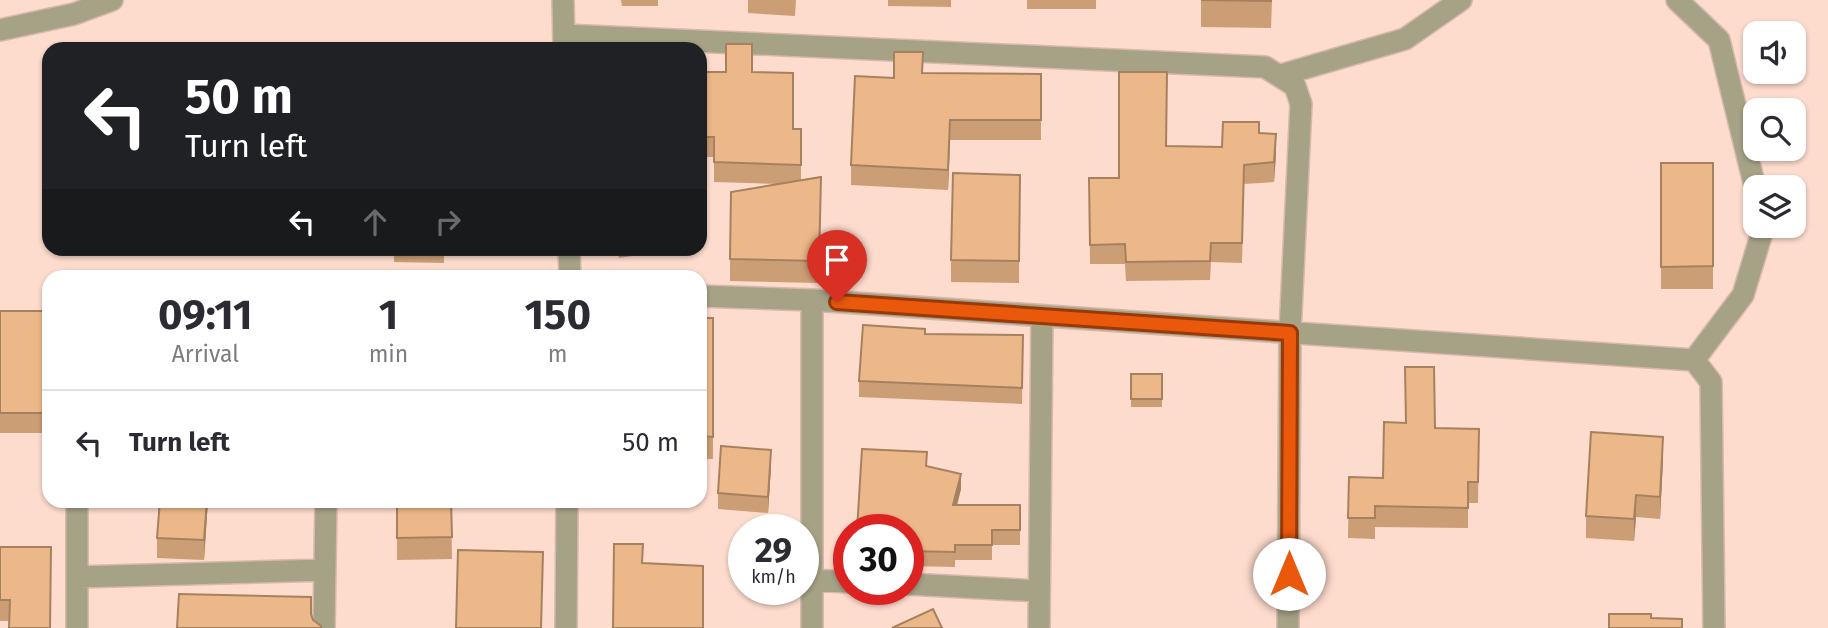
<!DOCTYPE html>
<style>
:root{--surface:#fff;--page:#f2f2f3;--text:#2b2b33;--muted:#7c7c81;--line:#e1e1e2}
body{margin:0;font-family:"Fira Sans",sans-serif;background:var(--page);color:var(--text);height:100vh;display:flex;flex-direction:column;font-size:26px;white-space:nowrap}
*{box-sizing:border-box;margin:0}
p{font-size:23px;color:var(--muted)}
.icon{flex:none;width:38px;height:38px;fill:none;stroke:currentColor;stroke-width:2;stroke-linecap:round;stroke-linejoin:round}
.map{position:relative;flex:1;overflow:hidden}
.panel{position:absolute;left:42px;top:270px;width:665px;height:238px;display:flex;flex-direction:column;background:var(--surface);border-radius:21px;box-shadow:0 2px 5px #0004}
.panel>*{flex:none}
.hud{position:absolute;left:42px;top:42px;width:665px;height:214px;border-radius:21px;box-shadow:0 2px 5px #0004;background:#202124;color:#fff;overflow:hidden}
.tools{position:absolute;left:1743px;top:21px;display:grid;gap:14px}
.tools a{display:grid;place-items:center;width:63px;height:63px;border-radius:14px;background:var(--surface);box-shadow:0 2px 5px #0004;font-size:35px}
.speed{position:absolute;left:728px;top:514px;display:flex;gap:14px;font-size:35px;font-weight:700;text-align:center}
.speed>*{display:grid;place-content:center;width:91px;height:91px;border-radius:50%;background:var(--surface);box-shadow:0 2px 5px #0004;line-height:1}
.speed small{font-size:18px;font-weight:400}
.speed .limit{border:10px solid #d22;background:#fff;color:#111}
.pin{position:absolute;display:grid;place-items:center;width:60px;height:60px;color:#fff;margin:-72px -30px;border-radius:50% 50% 50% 0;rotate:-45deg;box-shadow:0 0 7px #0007}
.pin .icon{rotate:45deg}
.me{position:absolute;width:77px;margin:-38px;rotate:0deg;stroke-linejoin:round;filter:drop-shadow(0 0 5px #0008)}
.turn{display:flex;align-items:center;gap:24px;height:147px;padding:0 28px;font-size:32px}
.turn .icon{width:91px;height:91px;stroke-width:2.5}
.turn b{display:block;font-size:49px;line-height:60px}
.lanes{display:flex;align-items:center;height:66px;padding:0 28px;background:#0003;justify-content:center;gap:35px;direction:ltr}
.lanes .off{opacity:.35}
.eta{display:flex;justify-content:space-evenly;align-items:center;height:119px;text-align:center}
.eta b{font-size:42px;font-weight:700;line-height:49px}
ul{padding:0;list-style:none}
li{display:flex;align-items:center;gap:21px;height:105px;padding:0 28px;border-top:2px solid var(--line)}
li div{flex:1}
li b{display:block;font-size:26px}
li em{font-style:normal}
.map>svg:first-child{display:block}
</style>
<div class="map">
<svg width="1828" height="628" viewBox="0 0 1828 628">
<rect width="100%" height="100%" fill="#fddbcd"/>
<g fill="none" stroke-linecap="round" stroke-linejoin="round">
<defs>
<path id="street" d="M563 0 564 47
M1677 0 1719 40 1755 187
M0 30 74 14 112 0
M564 35 1265 67 1295 86 1301 104 1290 333 1288 628
M1281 75 1405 39 1461 0
M569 248 570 276
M700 296 812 300 1694 360 1711 382 1714 628
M1694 360 1743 295 1764 226
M77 500V628
M77 577 325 570
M812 580 849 582
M908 584 1039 591
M324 628 326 500
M566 628 567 500
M812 628V300
M1039 628 1042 316"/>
</defs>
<use href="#street" stroke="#d7b8ac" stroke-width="24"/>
<use href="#street" stroke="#a5a286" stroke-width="21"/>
</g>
<path fill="#cc9e76" d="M621 0H658V6H622Z
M748 0H796L795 16 748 13Z
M888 0H951V7L888 6Z
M1027 0H1096V9H1027Z
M1201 0H1272L1271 28 1201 27Z
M700 72H752L793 129H801V180L821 199 819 283 730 281V259L778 184 714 182V157H700Z
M1041 74V140H950L948 190 851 185V165L894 78Z
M1259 133 1276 154 1274 182 1244 184 1242 263 1211 262 1210 280 1126 281 1125 264H1090L1089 178H1119L1166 146 1222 147Z
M1661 163H1713V289H1661Z
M1020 175 1019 283 951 282V260Z
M394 248H444V263L394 262Z
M617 248H646V254L619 258Z
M0 311H49V433H0Z
M700 318H713V459H700Z
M925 334 1023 335 1022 404 859 397V381Z
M1131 374H1162V407H1131Z
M1435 428 1479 429 1478 503H1468V528L1375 527V539L1348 538 1349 477 1383 478Z
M1663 459 1660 519 1636 517 1634 541 1586 538V516Z
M771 466 768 513 718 509V493Z
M927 466 961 489 957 505H1020V545H992V560H955V567L908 566V530Z
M208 500 204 560 157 558V538Z
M397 500H451L452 559 397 560Z
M0 547H51L9 621H0Z"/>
<path fill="#a68160" d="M950 120V140L948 190V170Z
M1276 134V154L1274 182V162Z
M1663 437V459L1660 519V497Z
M771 450V466L768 513V497Z
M961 474V489L953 521V505Z
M1636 495V517L1634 541V519Z
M207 500H208L204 560V540Z"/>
<path fill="#edb889" stroke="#a68160" stroke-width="2" d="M1201 0H1271V1Z
M726 44H752V72L793 73V129H801V165L714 162V137H700V72H726Z
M894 52H923L922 73 1041 74V120H950L948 170 851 165 855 76 894 78Z
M1119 72H1167L1166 146 1222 147 1223 122H1259V133L1276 134 1274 162 1244 165 1242 243H1211L1210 261 1126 262 1125 244 1090 245 1089 178H1119Z
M1661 163H1713V266L1661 267Z
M953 173 1020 175 1019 261 951 260Z
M821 177 819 261 730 259 731 192Z
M0 311H49V413H0Z
M700 318H713V437L700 436Z
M863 325 925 329V334L1023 335 1022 388 859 381Z
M1405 367H1434L1435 428 1479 429 1478 482H1468V508L1375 506V518H1348L1349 477 1383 478 1384 422 1406 423Z
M1131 374H1162V399H1131Z
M1591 432 1663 437 1660 497 1636 495 1634 519 1586 516Z
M721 446 771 450 768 497 718 493Z
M862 449 927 452 926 466 961 474 953 505H1020V530H992V545H955V552L908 551V530H857Z
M160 500H207L204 540 157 538Z
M397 500H451L452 537 397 538Z
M614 544H643L642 563 703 566V628H613Z
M0 547H51L50 628H9L10 600H0Z
M458 550 543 552 541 628H456Z
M179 594 311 597V614L313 620 321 626V628H177Z
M933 609 942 628H892Z
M1609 614H1651V618L1682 619V628H1609Z"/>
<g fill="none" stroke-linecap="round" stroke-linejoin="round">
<defs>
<path id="route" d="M837 302 1290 333 1289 574"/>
</defs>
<use href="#route" stroke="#983908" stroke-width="18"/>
<use href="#route" stroke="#ea580c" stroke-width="12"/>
</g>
</svg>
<div class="tools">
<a><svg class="icon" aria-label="sound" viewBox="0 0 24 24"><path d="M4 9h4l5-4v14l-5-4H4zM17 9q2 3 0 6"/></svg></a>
<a><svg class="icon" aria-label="search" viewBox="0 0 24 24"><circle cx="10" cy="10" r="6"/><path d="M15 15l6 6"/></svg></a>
<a><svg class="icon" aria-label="layers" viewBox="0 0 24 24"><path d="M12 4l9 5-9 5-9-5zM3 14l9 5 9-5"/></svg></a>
</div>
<div class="speed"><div>29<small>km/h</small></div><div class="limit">30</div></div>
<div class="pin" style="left:837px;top:302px;background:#d93025"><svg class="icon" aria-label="arrive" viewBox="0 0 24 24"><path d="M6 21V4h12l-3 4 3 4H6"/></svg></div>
<svg class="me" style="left:1289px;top:574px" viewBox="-20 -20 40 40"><circle r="19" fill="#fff"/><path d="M0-13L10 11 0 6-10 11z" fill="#ea580c"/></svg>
<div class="hud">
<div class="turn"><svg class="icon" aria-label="left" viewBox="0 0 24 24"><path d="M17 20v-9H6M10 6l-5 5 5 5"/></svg><div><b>50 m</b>Turn left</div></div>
<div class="lanes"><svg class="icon" aria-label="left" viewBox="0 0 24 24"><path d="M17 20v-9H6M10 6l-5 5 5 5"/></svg><svg class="icon off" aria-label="ahead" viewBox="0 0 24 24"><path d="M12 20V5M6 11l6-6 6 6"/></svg><svg class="icon off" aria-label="right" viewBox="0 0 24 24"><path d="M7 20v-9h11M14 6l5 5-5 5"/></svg></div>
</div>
<section class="panel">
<div class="eta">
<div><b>09:11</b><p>Arrival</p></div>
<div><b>1</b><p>min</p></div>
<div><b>150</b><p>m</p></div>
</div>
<ul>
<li><svg class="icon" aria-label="left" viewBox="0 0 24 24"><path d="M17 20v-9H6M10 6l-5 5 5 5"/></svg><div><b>Turn left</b></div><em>50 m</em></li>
</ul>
</section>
</div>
